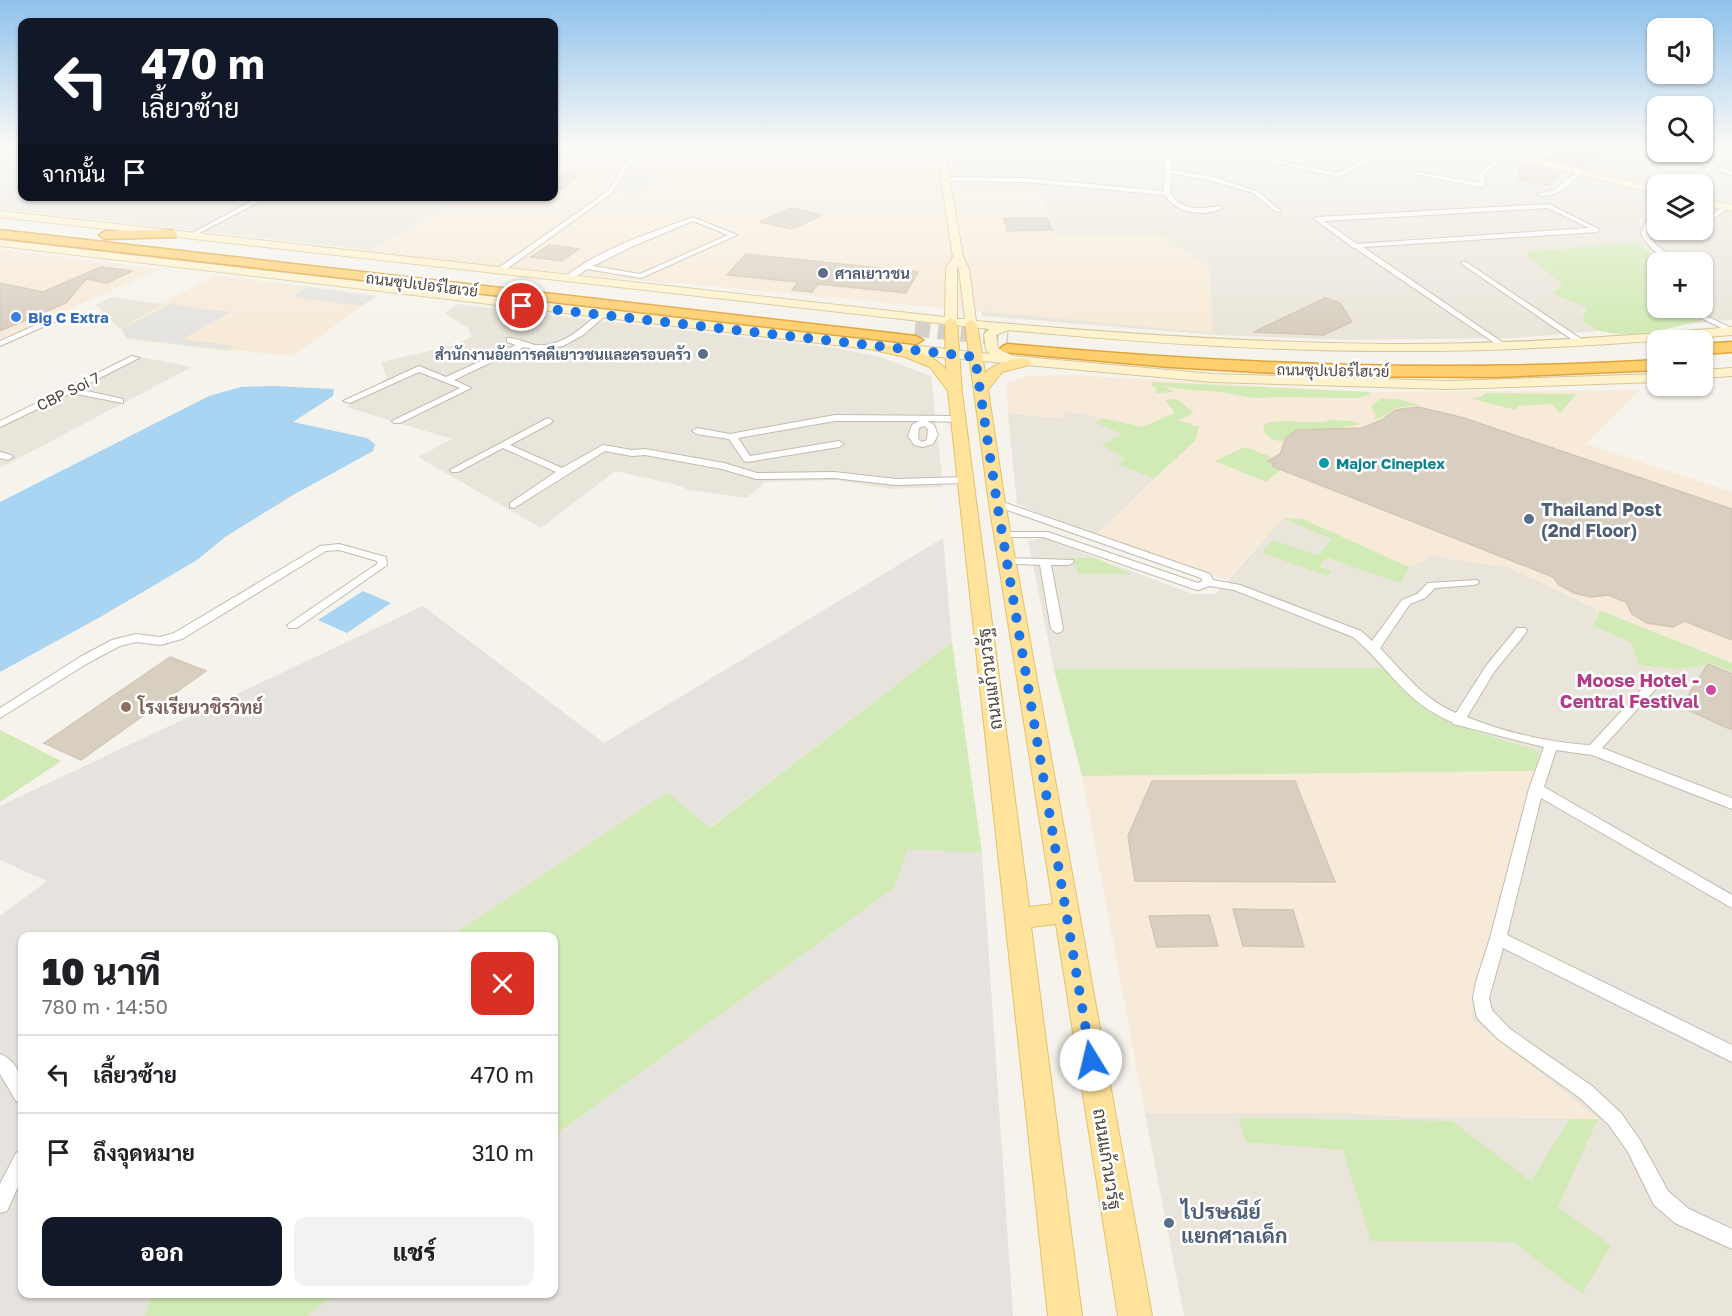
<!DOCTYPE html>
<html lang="th">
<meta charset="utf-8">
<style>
:root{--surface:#fff;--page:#f2f2f2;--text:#202124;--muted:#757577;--line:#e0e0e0;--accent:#111827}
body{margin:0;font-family:"Golos Text",Sarabun,sans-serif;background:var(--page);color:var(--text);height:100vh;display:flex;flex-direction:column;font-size:22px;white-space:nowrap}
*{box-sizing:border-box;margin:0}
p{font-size:20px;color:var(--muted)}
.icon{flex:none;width:33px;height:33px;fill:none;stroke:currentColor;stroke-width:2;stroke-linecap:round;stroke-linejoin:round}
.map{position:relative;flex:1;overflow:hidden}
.drawer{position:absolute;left:18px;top:932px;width:540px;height:366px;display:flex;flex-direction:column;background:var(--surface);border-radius:12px;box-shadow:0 2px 4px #0004}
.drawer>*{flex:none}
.guide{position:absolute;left:18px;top:18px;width:540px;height:183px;border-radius:12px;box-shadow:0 2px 4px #0004;background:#111827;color:#fff;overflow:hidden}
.tools{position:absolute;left:1647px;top:18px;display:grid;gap:12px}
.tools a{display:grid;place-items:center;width:66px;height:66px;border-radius:12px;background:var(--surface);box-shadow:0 2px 4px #0004;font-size:30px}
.pin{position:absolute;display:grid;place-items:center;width:51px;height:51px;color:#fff;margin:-26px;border:3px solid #fff;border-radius:50%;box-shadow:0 2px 6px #0007}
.me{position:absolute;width:66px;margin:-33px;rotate:351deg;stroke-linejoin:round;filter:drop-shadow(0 0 4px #0008)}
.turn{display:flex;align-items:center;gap:21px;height:126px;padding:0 24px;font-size:27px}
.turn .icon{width:78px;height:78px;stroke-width:2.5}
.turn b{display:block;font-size:42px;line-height:51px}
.then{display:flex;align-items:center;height:57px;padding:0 24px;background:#0003;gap:12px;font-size:22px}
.round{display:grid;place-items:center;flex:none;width:63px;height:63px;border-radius:12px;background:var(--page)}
.overview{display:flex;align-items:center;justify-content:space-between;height:102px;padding:0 24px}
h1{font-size:36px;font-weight:800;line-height:45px}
.action{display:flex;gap:12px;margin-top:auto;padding:12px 24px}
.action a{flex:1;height:69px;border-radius:12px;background:var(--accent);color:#fff;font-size:24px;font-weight:800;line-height:69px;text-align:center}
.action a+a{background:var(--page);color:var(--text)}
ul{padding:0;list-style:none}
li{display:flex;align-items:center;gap:18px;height:78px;padding:0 24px;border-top:2px solid var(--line)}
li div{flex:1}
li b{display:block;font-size:22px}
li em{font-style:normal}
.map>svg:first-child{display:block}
</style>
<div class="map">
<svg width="1732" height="1316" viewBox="0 0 1732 1316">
<rect width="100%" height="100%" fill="#f6f3ec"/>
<path fill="#eae5da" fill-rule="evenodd" d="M0 147H22V196H554V147H931L945 263 697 255 666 283 0 209Z
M949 147H1657L1658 152H1677L1669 155 1719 168 1732 169V320L1512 338 1349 340 1217 335 982 316ZM1658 184H1702V230H1658ZM1658 262H1702V308H1658Z
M112 297 164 304 120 329 96 305Z
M457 304 835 348 877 356 931 376 943 487 891 489 835 480 765 482 747 498 689 490 677 485 615 471 541 528 418 457 452 439 346 407 387 378 381 362 452 346 471 337 469 329 445 313Z
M137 356 192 367 0 468V423Z
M1065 411 1102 418 1097 422 1122 434 1126 459 1119 464 1154 479 1095 536 1017 504 1008 414 1064 418Z
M1283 518 1332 540 1317 555 1272 540 1318 566 1326 558 1401 582 1409 567 1437 554 1444 558 1508 567 1599 610 1594 626 1632 643 1678 669 1714 664 1732 672V1316H1184L1145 1113H1347L1412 1117 1598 1119 1470 1018 1540 751 1451 724 1410 696 1386 668 1054 669 1028 541 1043 538 1193 594H1216Z"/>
<path fill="#f7ead8" d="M554 151 949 153 956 188H1039L1055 235H1162L1210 268 1213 333 495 266 367 251 465 197 554 196Z
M0 249 161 269 0 339Z
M214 275 378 295 292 356 245 351H225L126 339 120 329 168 302 166 301Z
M1071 375 1368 392 1640 390 1586 444 1732 492V672L1713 664 1678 669 1638 665 1632 643 1593 626 1598 609 1509 567 1444 558 1437 555 1409 567 1303 519 1283 518 1226 580 1095 536 1195 441 1188 426 1159 421 1142 427 1065 411V418L1008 414 1007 383 1028 376Z
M1535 771 1471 1018 1599 1119 1412 1117 1347 1113H1145L1082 776Z"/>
<path fill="#e6e2dd" d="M1703 147H1732V168L1670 155 1680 152H1702Z
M943 538 952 642 709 828 667 792 451 936H22V1293H153L145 1316H0V916L47 881 0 860V806L423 606 604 743Z
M908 848 982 853 1013 1316H307L338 1293H554V1136L894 888Z"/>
<path fill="#d2eab5" d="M1627 243 1635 244 1666 262H1658L1657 288 1652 294 1657 300 1658 308H1673L1701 321C1668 328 1608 347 1582 320L1587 310 1585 307 1555 295 1553 292 1563 285 1526 254V252Z
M1152 382 1368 392 1370 395 1356 398 1274 397C1256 400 1243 396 1226 393 1204 389 1184 392 1163 385L1174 392 1156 393V388L1151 385Z
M1486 393 1577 394 1560 413 1552 404 1518 406 1516 410 1469 398 1481 397Z
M1177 399 1194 413 1178 420 1192 424 1190 426H1199L1195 441 1154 479 1118 464 1126 459 1102 445 1122 434 1096 423 1102 418 1142 427 1175 413 1165 400Z
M1380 399H1397L1421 405 1396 408 1382 417 1373 420 1376 415 1371 406Z
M1330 420 1352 421 1360 424C1350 426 1340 428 1330 429 1314 431 1295 424 1285 441 1275 442 1268 438 1263 430L1265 424C1286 416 1310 427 1330 420Z
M1245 447 1273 458 1275 464 1272 467 1281 470 1266 482 1215 461Z
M1283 518 1303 519 1409 567 1401 583 1327 558 1319 566 1332 572 1328 576 1262 553 1272 540 1317 555 1332 540Z
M1073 558H1094L1133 574H1078Z
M1599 610 1732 663V672L1713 664 1678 669 1638 665 1632 643 1593 626Z
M952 642 982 853 908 849 894 888 554 1136V936H451L667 792 710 828Z
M1387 668 1410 696 1451 724 1540 751 1535 771 1082 776 1054 669Z
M0 730 61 761 0 802Z
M1238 1118 1452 1121 1531 1181 1570 1119H1599L1595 1125 1558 1207 1611 1245 1582 1294 1513 1242 1371 1241 1343 1150 1246 1142Z
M153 1293H338L307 1316H145Z"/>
<path fill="#e5e3e0" d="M626 174H647L663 175 637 195 617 190Z
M307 287 376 296 362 306 291 297Z
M172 303 193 308 231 312 183 339 234 346 227 350 127 338 122 329Z"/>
<path fill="#a9d4f2" d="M274 386 334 389 333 396 293 422 367 438 375 444 373 451 293 495 225 537 197 560 102 616 0 672V502L209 396 241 387Z
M363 591 391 603 347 633 318 620Z"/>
<path fill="#d8cfc1" stroke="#d3c7b4" stroke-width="1.5" d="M1567 147H1585L1607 152 1582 167 1548 159Z
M1525 163 1528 164 1562 172 1549 185 1518 180 1519 168Z
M554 173H578L564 189H554Z
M791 208 822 215 792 229 760 222Z
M1004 218H1047L1052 230 1007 231Z
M549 245 579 249 562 261 531 257Z
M746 254 918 272 906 293 818 284 812 292 792 290 798 282 727 275Z
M101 267 132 271 107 283 86 279 66 303 0 331V283L43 292Z
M1325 298 1340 303 1352 322 1323 335 1254 332Z
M1418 407 1464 418 1732 509V640L1684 621 1673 627 1647 623 1632 614 1626 602 1608 595 1591 597 1574 593 1559 585 1553 577 1272 466 1275 464 1268 461 1280 454 1286 438 1296 430 1362 428 1382 420 1395 410Z
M170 657 206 671 81 760 44 743Z
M1708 664 1732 674V730L1681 707Z
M1152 781H1295L1335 882 1135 881 1128 836Z
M1233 909 1293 910 1304 947 1243 946Z
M1209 915 1218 946 1157 947 1149 916Z"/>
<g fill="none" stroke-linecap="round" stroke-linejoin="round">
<path stroke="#d4d0c8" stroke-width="15" stroke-dasharray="15 8" stroke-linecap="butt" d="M915 329 1008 339"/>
<defs>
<path id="street" d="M11 147H20L0 155V151Z
M1159 147H1268L1249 152 1172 151 1171 170 1210 176 1257 191 1281 211 1276 212 1253 193 1209 180 1171 173 1170 193C1182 212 1200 209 1220 206L1223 208C1204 217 1176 214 1165 195L1025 182 945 181 942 179 945 177 1025 178 1164 191 1166 150 941 154 638 152 612 193 501 273 494 271 608 191 633 152H554V148L941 150Z
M1350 147H1363L1384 153 1339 177 1235 154 1238 152 1338 173 1376 154Z
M1477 147H1485L1465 157 1460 156Z
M1557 147H1565L1538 162 1533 161Z
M1508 149 1513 150 1484 175 1485 185 1482 187 1408 173 1411 171 1479 183V174Z
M1673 153 1732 171V175L1673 155Z
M1578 171 1583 172C1571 184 1554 201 1536 194L1554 190Z
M261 196H270L192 237 187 236Z
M1549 204 1600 230 1597 232 1363 247 1505 344V348H1502L1355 248 1351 247 1350 245 1314 219 1317 217ZM1548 208 1589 228 1357 244 1324 221Z
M1724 206 1729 207 1702 227V222Z
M1658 210V215L1653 219 1647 233 1656 245 1679 262C1663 262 1648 247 1641 233L1648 217Z
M691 218H695L737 235 641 278 587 269 571 280 564 278C595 251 652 232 691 218ZM693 221 728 235 640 274 593 266 631 247Z
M1462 262H1466L1587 343 1580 345 1462 264Z
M1680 308H1689L1732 328V333Z
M63 313 70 315 0 346V341Z
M599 313 606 315 583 335 563 346 538 350 524 347 454 380 471 388 400 423H394L392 421 460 388 419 372 350 403 343 401 419 366 446 377 516 345 507 342V338C517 338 526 343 535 345 561 348 581 329 599 313Z
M132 356 139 358 78 389 123 399V403L71 393 0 427V421Z
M835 415 958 416 962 419 958 422 927 421 934 425 938 435 933 444 923 447 914 445 908 436 912 425 919 421H835L738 438 750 456 839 441 844 444 839 447 747 462 744 461 729 439 697 434 692 431 697 428 730 434ZM924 426 928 429 927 440 922 442 918 439 919 428Z
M548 418 553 421 551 423 510 445 562 468 603 445 632 450 645 449 724 463 757 473 834 472 896 479 965 477 970 480 965 483 896 485 834 478 756 479 722 469 645 455 632 456 605 451 514 508 510 507V503L556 472 503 448 458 472H452L450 470Z
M0 452 11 455 13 457 8 460 0 458Z
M997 500 1210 574 1213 580 1240 585 1361 631 1372 641 1402 600 1417 594 1428 583 1477 580 1479 582 1477 584 1473 585 1435 588 1425 598 1410 604 1380 648C1404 673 1423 699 1456 713L1486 666 1517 628H1525L1527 631 1525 634 1494 672 1467 717C1503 732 1551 743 1590 745L1654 676H1662L1664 679 1662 682 1602 748 1732 798V809L1592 755 1556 750 1544 787 1732 895V908L1541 798 1507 935 1732 1045V1062L1503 948 1489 998 1492 1010 1510 1029 1592 1086 1621 1113 1640 1140 1668 1191 1689 1209 1732 1229V1249L1675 1223 1654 1205 1628 1152 1609 1125 1580 1098 1498 1039 1478 1019 1476 1014 1473 998 1476 982 1490 938 1529 789 1544 747 1453 724 1452 722C1405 703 1389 667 1353 637L1234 590 1210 586 1198 590 1194 589 1043 537H999L998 535 1003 532H1048L1198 583 1203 581 1201 578 993 505V501Z
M339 544 386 557 387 565 297 628H289L287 625 377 564V561L339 550 326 551 182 639 160 645 136 642 120 646 88 663 0 718V708L80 657 112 640 136 634 160 637 174 633 320 546Z
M1007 558 1073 560 1074 562 1069 565H1051L1063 629 1061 632 1057 633 1051 629 1040 565 1003 563 1002 561 1003 559Z
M0 1054C22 1063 22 1083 22 1103L16 1101 0 1074Z
M22 1150V1178L7 1211 0 1213V1184L16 1153Z"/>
<path id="secondary" d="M936 147H944L963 257 969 269 976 321C1113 333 1251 343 1388 344 1503 345 1618 337 1732 327V335C1618 344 1503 352 1388 351 1261 351 1135 342 1008 330L996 335 998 348 1013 356 1213 374 1448 381 1658 374V382L1448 389 1213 382 928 356 0 246V240L990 354 986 350 984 334 990 329 0 217V211L945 317 946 268 953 257ZM957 266 959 269 965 319H957Z
M1502 147H1513L1532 157 1658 188V194L1526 161Z
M1702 199 1732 205V211L1702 205Z
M1732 368V376L1702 378V370Z"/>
<path id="primary" d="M951 318 957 322 962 393 1029 907 1053 904 989 503 965 324 971 320 977 324 985 373C996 362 1010 360 1025 358L1032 362 1030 365 1002 372 988 390 1005 503 1152 1316H1118L1056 924 1031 927 1082 1316H1048L948 391 930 367 905 357 874 350 872 347 879 343C901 348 932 351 946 370L945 322Z"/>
<path id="highway" d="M0 230 916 336 923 340 916 344 0 238Z
M172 230 178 234 176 237 105 239 99 235 105 231Z
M1732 342V352L1702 354V344Z
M1008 344C1225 364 1440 373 1658 360V370L1495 377 1333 376 1170 367 1003 352 1000 349 1003 346Z"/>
</defs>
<use href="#street" stroke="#c2bbae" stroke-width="2"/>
<use href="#secondary" stroke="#d6c79b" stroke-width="2"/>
<use href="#primary" stroke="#e6c16a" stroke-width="2"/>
<use href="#highway" stroke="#e0a43c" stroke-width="3"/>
<use href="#street" fill="#fff" fill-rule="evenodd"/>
<use href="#secondary" fill="#fff3cd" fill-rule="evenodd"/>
<use href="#primary" fill="#ffe39c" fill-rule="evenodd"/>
<use href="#highway" fill="#ffcf6e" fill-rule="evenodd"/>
</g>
<linearGradient id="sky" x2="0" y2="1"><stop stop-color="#8fc1ec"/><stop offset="0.44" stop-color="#fbfaf6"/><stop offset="1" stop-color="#fbfaf6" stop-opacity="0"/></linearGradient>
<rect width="1732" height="332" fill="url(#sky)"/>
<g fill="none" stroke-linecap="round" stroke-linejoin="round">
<path stroke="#1a73e8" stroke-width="10" stroke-dasharray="0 18" d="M522 306 975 357 997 503 1091 1060"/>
</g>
<g fill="#5c6f8a" stroke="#fff" stroke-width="2">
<circle cx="823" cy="273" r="6"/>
<circle cx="703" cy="354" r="6"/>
<circle cx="1529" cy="519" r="6"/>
<circle cx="1169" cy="1223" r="6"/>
</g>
<circle fill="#3f7fe0" stroke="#fff" stroke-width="2" cx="16" cy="317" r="6"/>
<circle fill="#0f9aa8" stroke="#fff" stroke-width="2" cx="1324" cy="463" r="6"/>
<circle fill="#d1479c" stroke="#fff" stroke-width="2" cx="1711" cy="690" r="6"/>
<circle fill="#8d6e63" stroke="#fff" stroke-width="2" cx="126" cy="707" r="6"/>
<g text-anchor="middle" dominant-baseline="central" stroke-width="5" stroke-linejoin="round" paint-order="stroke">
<g font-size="15" font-weight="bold" fill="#4e5e75" stroke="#fff" text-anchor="start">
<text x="835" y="273">ศาลเยาวชน</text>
<text x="691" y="354" text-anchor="end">สำนักงานอัยการคดีเยาวชนและครอบครัว</text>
</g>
<g font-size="15" fill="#4b4439" stroke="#fff">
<text transform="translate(422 284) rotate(7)">ถนนซุปเปอร์ไฮเวย์</text>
<text transform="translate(1333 370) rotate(1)">ถนนซุปเปอร์ไฮเวย์</text>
<text transform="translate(68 391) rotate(-26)">CBP Soi 7</text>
</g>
<g font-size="15" font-weight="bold" fill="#366cbe" stroke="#fff" text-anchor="start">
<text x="28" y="317">Big C Extra</text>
</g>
<g font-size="15" font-weight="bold" fill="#0d838f" stroke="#fff" text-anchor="start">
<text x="1336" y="463">Major Cineplex</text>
</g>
<g font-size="18" font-weight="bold" fill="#4e5e75" stroke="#fff" text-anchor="start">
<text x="1541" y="509">Thailand Post<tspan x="1541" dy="21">(2nd Floor)</tspan></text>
</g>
<g font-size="18" fill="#4b4439" stroke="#fff">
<text transform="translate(989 679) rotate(-97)">ถนนแก้วนวรัฐ</text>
<text transform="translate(1108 1159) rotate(81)">ถนนแก้วนวรัฐ</text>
</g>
<g font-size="18" font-weight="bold" fill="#b23c85" stroke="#fff" text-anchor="end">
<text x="1699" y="680">Moose Hotel -<tspan x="1699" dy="21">Central Festival</tspan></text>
</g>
<g font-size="18" font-weight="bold" fill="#785e54" stroke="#fff" text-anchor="start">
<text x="138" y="707">โรงเรียนวชิรวิทย์</text>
</g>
<g font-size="21" font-weight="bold" fill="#4e5e75" stroke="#fff" text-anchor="start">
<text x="1181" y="1211">ไปรษณีย์<tspan x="1181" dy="24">แยกศาลเด็ก</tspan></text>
</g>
</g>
</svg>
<div class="tools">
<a><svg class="icon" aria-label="sound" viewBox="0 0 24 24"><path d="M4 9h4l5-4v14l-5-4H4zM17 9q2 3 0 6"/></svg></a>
<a><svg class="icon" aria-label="search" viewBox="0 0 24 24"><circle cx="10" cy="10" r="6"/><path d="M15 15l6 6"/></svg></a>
<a><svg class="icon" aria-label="layers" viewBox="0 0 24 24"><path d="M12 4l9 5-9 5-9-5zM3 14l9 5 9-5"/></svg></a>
<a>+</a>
<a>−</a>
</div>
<div class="pin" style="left:522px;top:306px;background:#d93025"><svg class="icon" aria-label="arrive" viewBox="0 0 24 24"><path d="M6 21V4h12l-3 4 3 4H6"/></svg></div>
<svg class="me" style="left:1091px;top:1060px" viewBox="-20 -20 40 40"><circle r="19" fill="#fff"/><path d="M0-13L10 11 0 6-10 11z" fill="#1a73e8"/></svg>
<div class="guide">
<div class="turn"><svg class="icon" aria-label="left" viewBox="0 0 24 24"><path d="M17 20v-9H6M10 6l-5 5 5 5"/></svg><div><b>470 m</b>เลี้ยวซ้าย</div></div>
<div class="then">จากนั้น<svg class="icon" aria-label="arrive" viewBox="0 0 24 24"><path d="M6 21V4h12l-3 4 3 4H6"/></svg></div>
</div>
<section class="drawer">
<div class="overview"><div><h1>10 นาที</h1><p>780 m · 14:50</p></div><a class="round" style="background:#d93025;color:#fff"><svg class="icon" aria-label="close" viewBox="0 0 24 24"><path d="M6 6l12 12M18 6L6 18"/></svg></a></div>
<ul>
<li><svg class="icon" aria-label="left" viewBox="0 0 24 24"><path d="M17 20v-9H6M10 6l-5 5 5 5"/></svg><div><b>เลี้ยวซ้าย</b></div><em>470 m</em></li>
<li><svg class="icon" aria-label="arrive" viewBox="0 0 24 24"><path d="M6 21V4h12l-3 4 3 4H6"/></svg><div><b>ถึงจุดหมาย</b></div><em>310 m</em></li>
</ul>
<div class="action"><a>ออก</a><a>แชร์</a></div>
</section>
</div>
